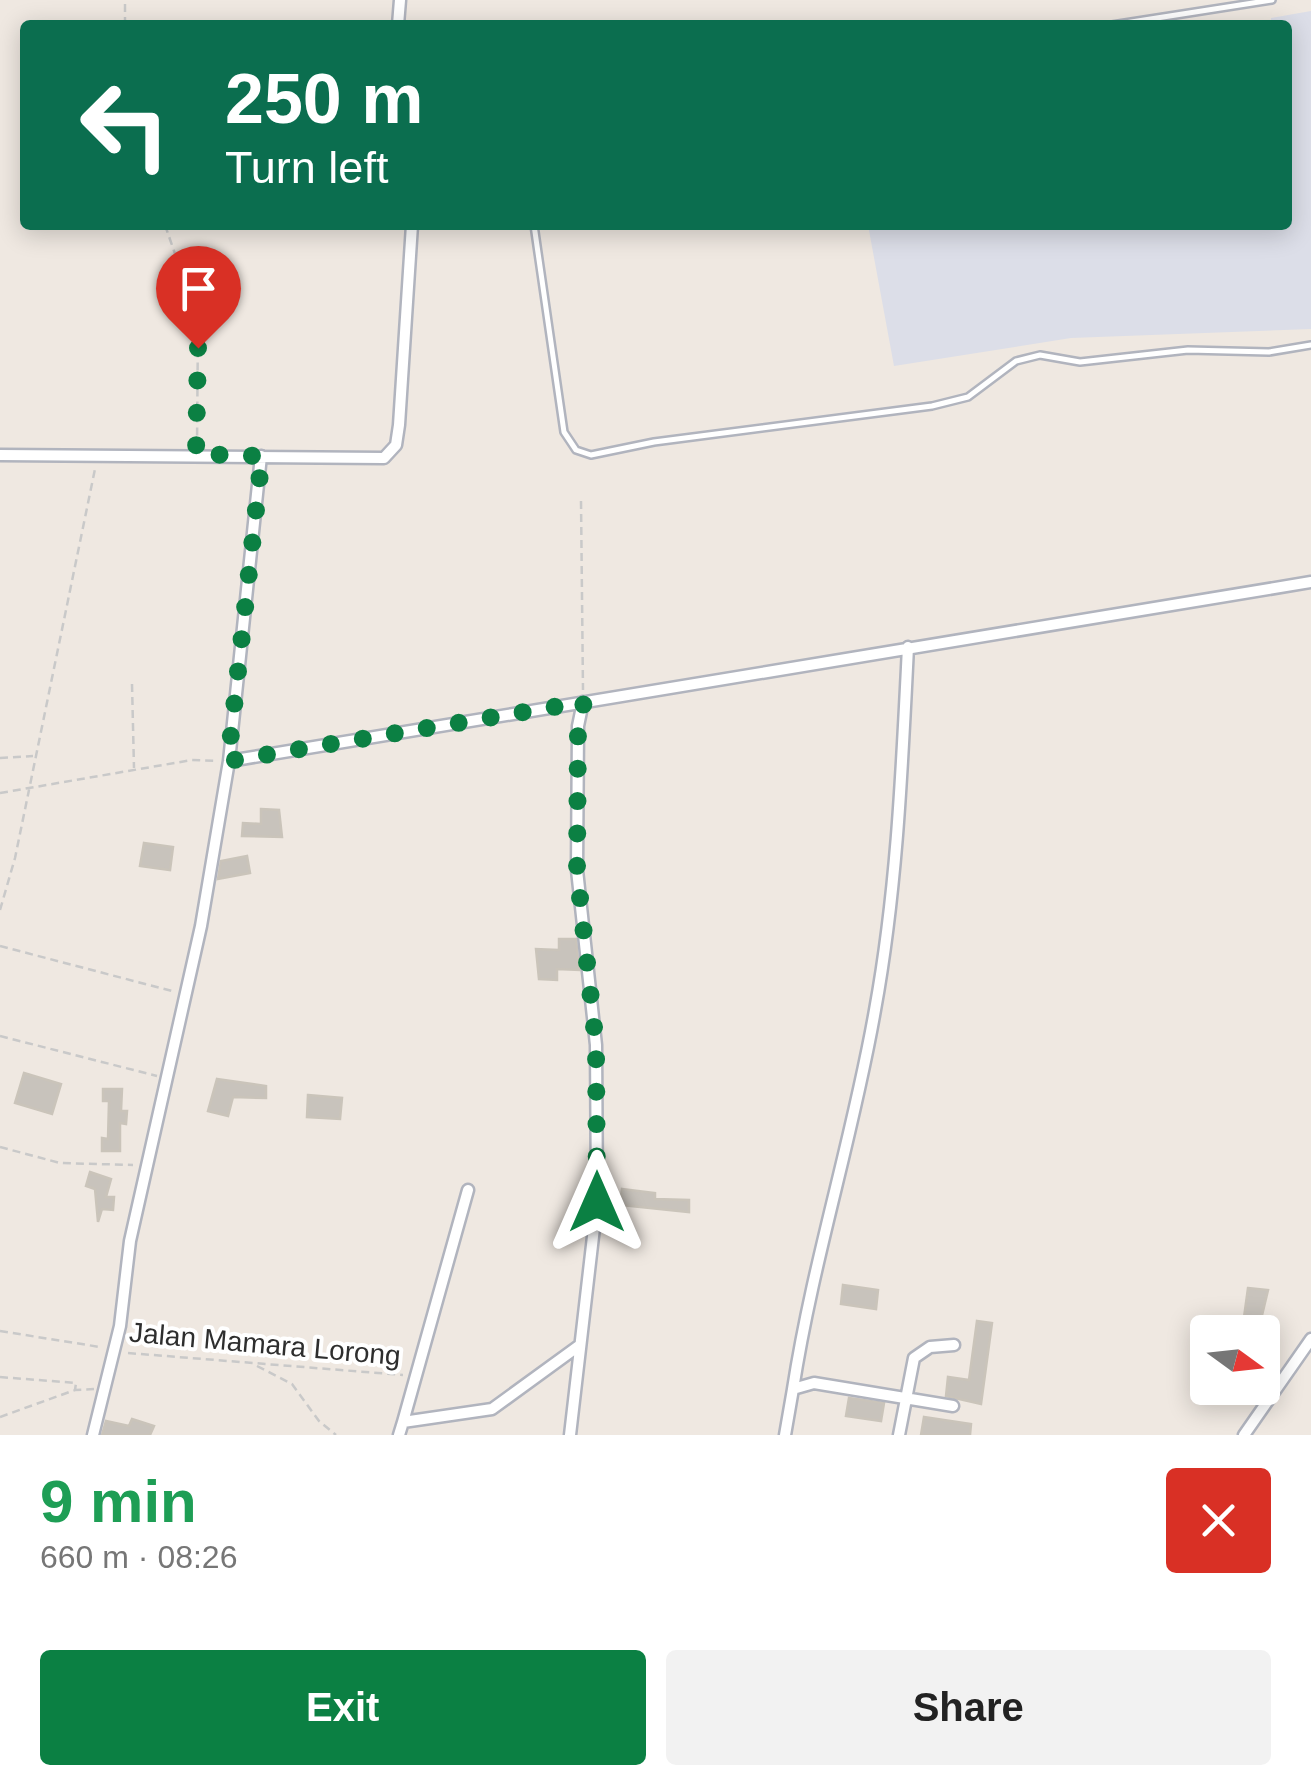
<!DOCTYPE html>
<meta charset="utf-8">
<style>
:root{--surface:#fff;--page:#f2f2f2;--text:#222;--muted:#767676;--accent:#0b8043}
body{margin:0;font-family:Helvetica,sans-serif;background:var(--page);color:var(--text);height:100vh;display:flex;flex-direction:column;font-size:38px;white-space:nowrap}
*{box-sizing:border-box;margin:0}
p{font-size:32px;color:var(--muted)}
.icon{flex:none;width:55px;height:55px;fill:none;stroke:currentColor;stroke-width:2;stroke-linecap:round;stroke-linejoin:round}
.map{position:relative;height:1435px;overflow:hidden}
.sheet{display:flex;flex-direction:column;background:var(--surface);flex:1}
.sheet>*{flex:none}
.hud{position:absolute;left:20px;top:20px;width:1272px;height:210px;border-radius:10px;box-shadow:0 5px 25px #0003;background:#0b6e4f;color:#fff;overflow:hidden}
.needle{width:65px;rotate:105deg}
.buttons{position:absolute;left:1190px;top:1315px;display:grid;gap:20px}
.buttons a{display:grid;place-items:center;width:90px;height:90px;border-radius:10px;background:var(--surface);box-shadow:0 5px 25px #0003;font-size:50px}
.pin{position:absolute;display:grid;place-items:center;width:85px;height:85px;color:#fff;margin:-102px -42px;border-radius:50% 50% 50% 0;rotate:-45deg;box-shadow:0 0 10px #0007}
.pin .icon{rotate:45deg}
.me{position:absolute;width:110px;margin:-55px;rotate:0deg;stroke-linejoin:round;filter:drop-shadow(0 0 8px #0008)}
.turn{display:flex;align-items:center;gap:35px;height:210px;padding:0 40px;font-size:45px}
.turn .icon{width:130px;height:130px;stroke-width:2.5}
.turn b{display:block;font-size:70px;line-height:85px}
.round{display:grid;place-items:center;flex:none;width:105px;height:105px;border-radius:10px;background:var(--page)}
.headline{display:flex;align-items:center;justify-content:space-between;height:170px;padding:0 40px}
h1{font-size:60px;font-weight:700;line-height:75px;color:#1e9e55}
.cta{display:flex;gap:20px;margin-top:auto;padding:20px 40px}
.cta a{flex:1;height:115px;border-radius:10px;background:var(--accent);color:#fff;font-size:40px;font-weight:700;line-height:115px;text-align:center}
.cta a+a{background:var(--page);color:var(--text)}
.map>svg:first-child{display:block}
</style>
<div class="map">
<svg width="1311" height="1435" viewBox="0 0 1311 1435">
<rect width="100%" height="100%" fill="#efe8e1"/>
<path fill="#dcdee8" d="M1311 11V329L1071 338 894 366 868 225H1288V25H1271V18Z"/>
<path fill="#c8c3bc" stroke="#cac4ba" stroke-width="2.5" d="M261 809 279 810 282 837 242 836 243 823 261 824Z
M144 843 173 847 170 870 140 866Z
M247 856 250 873 218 879 221 861Z
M559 939H576L579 970 557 969V980L539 979 536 949 559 950Z
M24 1073 61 1084 52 1114 15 1103Z
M217 1079 266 1086V1098L233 1097 228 1116 208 1111Z
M103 1089H122L121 1111H127L126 1124 120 1123V1151H102V1138L108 1139 109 1101H103Z
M308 1095 342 1098 340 1119 307 1117Z
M90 1172 111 1179 106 1197H114L113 1210 102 1209 98 1222 95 1189 86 1186Z
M622 1189 655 1193V1199L689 1200V1212L620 1205Z
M843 1285 878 1290 876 1309 841 1304Z
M1248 1288 1268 1290 1258 1332H1242Z
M977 1321 992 1323 981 1404 946 1396 948 1377 969 1380Z
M849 1398 884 1403 881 1421 846 1416Z
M924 1417 971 1424 970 1435H921Z
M132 1419 154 1426 150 1435H102L106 1421 129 1426Z"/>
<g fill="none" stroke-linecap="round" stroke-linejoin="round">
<defs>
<path id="service" d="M1112 25 1272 0
M534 225 564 432 576 450 591 455 654 442 932 406 968 397 1016 361 1040 355 1080 362 1188 350 1269 352 1311 345"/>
<path id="minor" d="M398 25 400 0
M0 455 384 458 396 445 399 425 412 225
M229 761 1311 582
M793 1389C813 1260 853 1137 875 1010 897 890 902 768 908 647
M403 1422 468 1190
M93 1435 120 1326 130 1241 201 926 229 761 261 456
M399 1435 403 1422 492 1409 580 1345
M570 1435 597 1202 596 1045 577 870 578 726 583 702
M785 1435 793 1389 814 1383 953 1406
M899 1435 914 1358 930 1347 954 1345
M1244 1435 1311 1339"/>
</defs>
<use href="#service" stroke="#b1b4be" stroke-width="10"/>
<use href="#minor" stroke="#b1b4be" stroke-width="15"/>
<path stroke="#c9c9c9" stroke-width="2.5" stroke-dasharray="8 5" stroke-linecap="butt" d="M125 25V0
M165 225 198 320 197 447
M581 501 583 690
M132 684 134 768
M0 758 33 756
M0 793 192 760 217 761
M0 910 15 858 95 469
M0 946 172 991
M0 1036 157 1076
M0 1147 60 1163 133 1165
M0 1331 100 1347
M128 1353 403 1375
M257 1366 292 1384 319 1421 336 1435
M0 1377 76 1383 75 1390
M0 1417 75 1390 94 1389"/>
<use href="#service" stroke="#fff" stroke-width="5"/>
<use href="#minor" stroke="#fff" stroke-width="10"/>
</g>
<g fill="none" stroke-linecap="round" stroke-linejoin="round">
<path stroke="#0b8043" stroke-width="18" stroke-dasharray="0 32.4" d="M198 348 196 454 262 456 228 761 584 702 578 726 577 870 596 1045 597 1202"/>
</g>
<g text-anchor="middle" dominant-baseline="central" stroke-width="8" stroke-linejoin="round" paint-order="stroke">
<g font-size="28" fill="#2e2e2e" stroke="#fff">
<text transform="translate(265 1344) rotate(5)">Jalan Mamara Lorong</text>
</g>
</g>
</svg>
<div class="buttons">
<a><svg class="needle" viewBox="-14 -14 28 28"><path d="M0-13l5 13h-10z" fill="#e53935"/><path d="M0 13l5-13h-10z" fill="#767676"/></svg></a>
</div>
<div class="pin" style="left:198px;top:348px;background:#d93025"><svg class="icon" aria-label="arrive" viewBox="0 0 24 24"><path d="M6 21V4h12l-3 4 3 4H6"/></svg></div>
<svg class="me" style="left:597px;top:1202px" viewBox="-20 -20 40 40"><path d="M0-17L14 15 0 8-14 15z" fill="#0b8043" stroke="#fff" stroke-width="4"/></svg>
<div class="hud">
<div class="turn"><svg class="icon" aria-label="left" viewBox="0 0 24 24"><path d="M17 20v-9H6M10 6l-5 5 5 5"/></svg><div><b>250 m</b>Turn left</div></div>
</div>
</div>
<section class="sheet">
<div class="headline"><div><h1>9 min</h1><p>660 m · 08:26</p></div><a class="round" style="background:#d93025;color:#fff"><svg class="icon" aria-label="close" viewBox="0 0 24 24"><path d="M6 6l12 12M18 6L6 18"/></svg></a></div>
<div class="cta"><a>Exit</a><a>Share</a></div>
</section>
